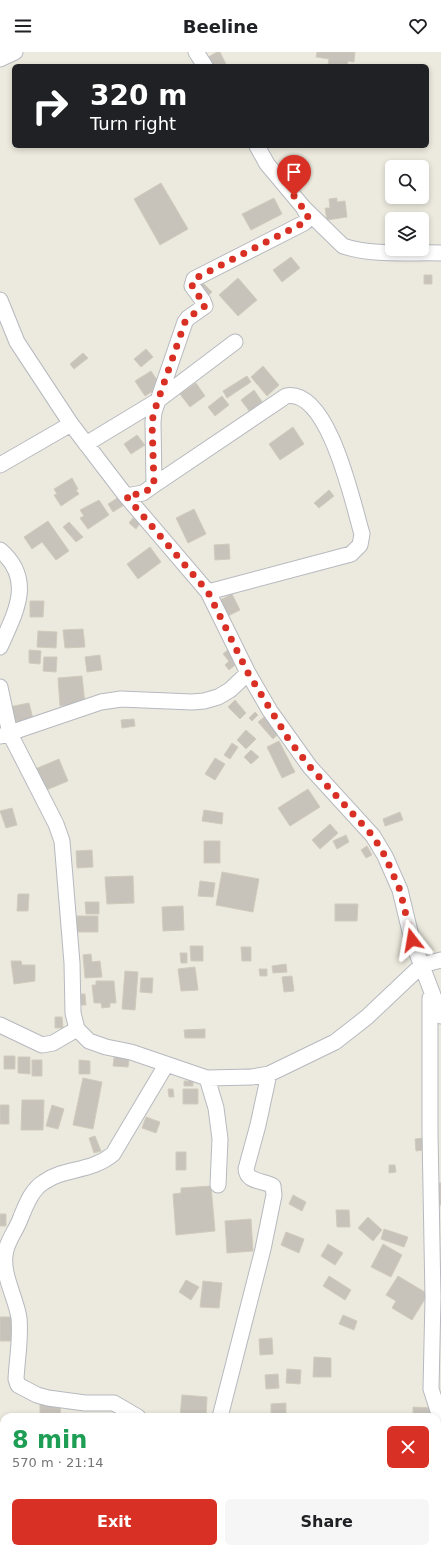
<!DOCTYPE html>
<meta charset="utf-8">
<style>
:root{--surface:#fff;--page:#f6f6f6;--text:#202124;--muted:#757577;--accent:#d93025}
body{margin:0;font-family:"DejaVu Sans",sans-serif;background:var(--page);color:var(--text);height:100vh;display:flex;flex-direction:column;font-size:15px;white-space:nowrap}
*{box-sizing:border-box;margin:0}
p{font-size:13px;color:var(--muted)}
.icon{flex:none;width:22px;height:22px;fill:none;stroke:currentColor;stroke-width:2;stroke-linecap:round;stroke-linejoin:round}
.map{position:relative;flex:1;overflow:hidden}
.sheet{position:absolute;left:0px;top:1361px;width:441px;height:140px;display:flex;flex-direction:column;background:var(--surface);border-radius:12px 12px 0 0;box-shadow:0 2px 6px #0003}
.sheet>*{flex:none}
.hud{position:absolute;left:12px;top:12px;width:417px;height:84px;border-radius:6px;box-shadow:0 2px 6px #0003;background:#202124;color:#fff;overflow:hidden}
.controls{position:absolute;left:385px;top:108px;display:grid;gap:8px}
.controls a{display:grid;place-items:center;width:44px;height:44px;border-radius:6px;background:var(--surface);box-shadow:0 2px 6px #0003;font-size:20px}
.pin{position:absolute;display:grid;place-items:center;width:34px;height:34px;color:#fff;margin:-41px -17px;border-radius:50% 50% 50% 0;rotate:-45deg;box-shadow:0 0 4px #0007}
.pin .icon{rotate:45deg}
.me{position:absolute;width:44px;margin:-22px;rotate:346deg;stroke-linejoin:round;filter:drop-shadow(0 0 3px #0008)}
.turn{display:flex;align-items:center;gap:14px;height:84px;padding:0 12px;font-size:18px}
.turn .icon{width:52px;height:52px;stroke-width:2.5}
.turn b{display:block;font-size:28px;line-height:34px}
.round{display:grid;place-items:center;flex:none;width:42px;height:42px;border-radius:6px;background:var(--page)}
.headline{display:flex;align-items:center;justify-content:space-between;height:68px;padding:0 12px}
h1{font-size:24px;font-weight:600;line-height:30px;color:#1e9e55}
.primary-button{display:flex;gap:8px;margin-top:auto;padding:8px 12px}
.primary-button a{flex:1;height:46px;border-radius:6px;background:var(--accent);color:#fff;font-size:16px;font-weight:600;line-height:46px;text-align:center}
.primary-button a+a{background:var(--page);color:var(--text)}
header{display:flex;justify-content:space-between;align-items:center;height:52px;padding:0 12px;background:var(--surface);font-size:18px;font-weight:600}
.map>svg:first-child{display:block}
</style>
<header><svg class="icon" aria-label="menu" viewBox="0 0 24 24"><path d="M4 6h16M4 12h16M4 18h16"/></svg>Beeline<svg class="icon" aria-label="heart" viewBox="0 0 24 24"><path d="M12 20l-8-8c-3-5 5-10 8-4 3-6 11-1 8 4z"/></svg></header>
<div class="map">
<svg width="441" height="1501" viewBox="0 0 441 1501">
<rect width="100%" height="100%" fill="#eceade"/>
<path fill="#c7c3bb" stroke="#d1cbbc" d="M217 0H220L227 14H209L205 7Z
M317 0H355L354 10 348 9 347 14 328 13 329 7 316 5Z
M161 131 188 177 160 193 134 147Z
M274 146 282 162 251 178 242 162Z
M337 146V150L345 149 347 165 327 168 325 156H330L329 147Z
M291 205 300 216 282 230 273 218Z
M424 223H432V232H424Z
M238 226 257 248 238 264 219 243Z
M202 230 212 240 207 245 197 235Z
M146 297 153 305 141 315 134 307Z
M83 301 88 306 74 317 70 312Z
M263 314 279 333 267 344 251 325Z
M151 319 161 334 145 344 135 329Z
M247 324 251 330 227 346 223 339Z
M196 331 205 344 190 355 180 342Z
M254 338 263 351 250 360 241 348Z
M222 344 229 353 215 364 208 355Z
M293 375 304 392 280 408 269 392Z
M137 383 145 393 131 402 124 392Z
M72 426 78 437 76 438 79 442 61 454 54 443 57 442 54 437Z
M329 438 334 444 319 456 314 451Z
M119 445 124 453 113 460 108 452Z
M99 448 109 463 88 477 80 466 84 464 80 458Z
M194 457 206 482 188 491 176 466Z
M133 466 140 471 136 477 129 471Z
M48 469 69 499 56 508 42 490 32 497 24 485Z
M69 470 83 485 76 490 63 475Z
M229 492 230 507 215 508 214 493Z
M150 495 161 510 138 527 127 512Z
M232 542 240 558 226 565 218 549Z
M30 549H44L43 565H30Z
M83 577 85 595 65 596 63 578Z
M38 579 57 580 56 596 37 595Z
M230 596 240 609 229 618 225 613 229 609 223 602Z
M29 598 41 599 40 612 29 611Z
M100 603 102 618 87 620 85 605Z
M44 605H57L56 620 43 619Z
M82 624 85 652 60 654 58 626Z
M235 648 246 661 240 667 228 655Z
M29 651 33 667 13 671 9 655Z
M255 660 258 663 252 669 249 666Z
M268 662 282 679 273 687 258 670Z
M134 667 135 674 122 676 121 668Z
M246 678 256 687 246 697 237 688Z
M279 689 295 720 282 726 267 695Z
M232 691 238 695 230 707 224 703Z
M251 698 259 705 251 712 244 705Z
M215 706 225 712 215 728 205 722Z
M59 707 68 729 44 739 35 717Z
M308 737 320 755 290 774 278 756Z
M12 756 17 773 6 776 0 759Z
M204 758 223 761 222 772 202 769Z
M400 760 403 768 385 774 383 767Z
M330 772 338 781 320 797 312 788Z
M346 783 349 790 337 797 333 789Z
M204 789H220V811H204Z
M367 794 372 803 366 806 361 798Z
M92 798 93 815 77 816 76 799Z
M222 820 259 827 253 860 216 853Z
M133 824 134 851 107 852 105 825Z
M200 829 215 831 213 845 198 844Z
M18 842H29L28 859H17Z
M85 850H99V862H86Z
M335 852H358L357 869H335Z
M183 854 184 878 163 879 162 855Z
M77 864H98V880H77Z
M190 894H203V909H191Z
M241 895H251V909H242Z
M180 901H187V911H181Z
M91 902 92 910 100 909 102 925 85 926 83 903Z
M11 909H21L22 913H35V929L14 932Z
M286 912 287 920 273 921 272 914Z
M195 915 198 938 181 939 178 917Z
M259 917H267V924H260Z
M125 919 138 920 135 958 122 957Z
M292 924 294 939 284 940 282 925Z
M141 926H153L152 941 140 940Z
M96 929H114L116 951H110V955L102 956 101 951H94L92 933H96Z
M78 942H85L86 953H79Z
M55 965H62L63 976H55Z
M205 977V986H185L184 978Z
M115 999 130 1000 128 1015 113 1014Z
M4 1004H15V1017H4Z
M18 1005H30V1022L18 1021Z
M32 1008H42V1024H32Z
M79 1008 90 1009V1022H79Z
M83 1026 102 1030 93 1077 73 1073Z
M184 1029H193V1034H184Z
M168 1037H173L174 1045H169Z
M183 1037H198V1052H183Z
M22 1048H44L43 1078H21Z
M0 1053H9V1072H0Z
M52 1053 64 1057 58 1077 46 1074Z
M146 1065 160 1070 156 1081 142 1076Z
M95 1084 101 1099 94 1101 89 1086Z
M424 1086V1098L416 1099 415 1087Z
M176 1100H186V1118H176Z
M389 1113H395L396 1120 389 1121Z
M439 1131H441V1153H439Z
M211 1134 215 1179 176 1183 173 1142 181 1141V1136Z
M293 1143 306 1150 302 1159 289 1152Z
M336 1158H349L350 1175H337Z
M0 1162H6V1174H0Z
M368 1165 382 1178 373 1189 358 1176Z
M251 1167 253 1199 227 1201 225 1169Z
M384 1177 408 1185 404 1195 381 1187Z
M286 1180 304 1187 299 1201 281 1193Z
M328 1192 343 1201 335 1213 321 1204Z
M383 1192 402 1203 391 1225 371 1215Z
M329 1224 351 1238 345 1248 323 1234Z
M398 1224 428 1242 412 1268 392 1256 396 1249 386 1243Z
M186 1228 199 1235 191 1248 179 1240Z
M203 1229 222 1231 219 1256 200 1255Z
M343 1263 357 1269 354 1278 339 1272Z
M0 1265H16L17 1289H0Z
M272 1286 273 1302 260 1303 259 1287Z
M314 1305 331 1306V1325H313Z
M287 1317 301 1318 300 1332 286 1331Z
M278 1322 279 1336 266 1337 265 1323Z
M182 1343 207 1345 206 1365H180Z
M40 1350H61L60 1365H54V1361H40Z
M286 1351V1365H271V1352Z
M413 1355 432 1356 431 1365H413Z"/>
<g fill="none" stroke-linecap="round" stroke-linejoin="round">
<defs>
<path id="minor" d="M196 0 205 14
M0 7 15 0
M304 156 343 194C373 204 410 200 441 201
M0 248 17 290 71 372 126 444 208 540 248 621 270 659 310 715 373 784 385 804 400 838 412 888 441 964
M86 392 157 349 235 290
M0 413 71 372
M154 433 286 344C329 336 353 452 362 482L360 493 351 502 208 540
M126 444 143 441 154 433 153 370 154 360 185 270 188 266 205 254 203 249 192 234 194 227 304 171 309 166 303 155 267 112 257 94
M0 498C35 528 15 561 0 595
M0 635 10 682 56 772 62 789 72 911 73 961 77 977 89 989 106 995 131 1000 207 1026 252 1025 269 1022 335 990 367 965 422 913 441 908
M1 684 101 650 121 647 192 650 204 649 218 645 230 638 248 621
M430 946V1081L433 1246 431 1337 441 1368
M0 973 42 993 53 991 77 977
M207 1026 216 1056 220 1087 218 1133
M138 1365 114 1351H85L48 1346 37 1343 18 1333 16 1327C17 1307 21 1286 19 1266 16 1245 0 1220 6 1198 9 1186 17 1177 21 1165 26 1153 32 1137 44 1130 65 1115 90 1121 113 1102L166 1013
M220 1365 263 1197 274 1143 273 1134C264 1128 247 1131 246 1117L258 1073 269 1022
M437 1428 441 1418
M405 1501 406 1497"/>
</defs>
<use href="#minor" stroke="#b6b9bf" stroke-width="17"/>
<use href="#minor" stroke="#fff" stroke-width="15"/>
</g>
<g fill="none" stroke-linecap="round" stroke-linejoin="round">
<path stroke="#d93025" stroke-width="7" stroke-dasharray="0 12.6" d="M294 144 308 163 307 169 194 227 192 231C192 241 203 245 205 254L188 266 185 270 154 360 152 370 154 433 144 441 126 444 208 540 248 621 289 688 310 715 373 784 385 804 400 838 412 888"/>
</g>
</svg>
<div class="controls">
<a><svg class="icon" aria-label="search" viewBox="0 0 24 24"><circle cx="10" cy="10" r="6"/><path d="M15 15l6 6"/></svg></a>
<a><svg class="icon" aria-label="layers" viewBox="0 0 24 24"><path d="M12 4l9 5-9 5-9-5zM3 14l9 5 9-5"/></svg></a>
</div>
<div class="pin" style="left:294px;top:144px;background:#d93025"><svg class="icon" aria-label="arrive" viewBox="0 0 24 24"><path d="M6 21V4h12l-3 4 3 4H6"/></svg></div>
<svg class="me" style="left:412px;top:888px" viewBox="-20 -20 40 40"><path d="M0-17L14 15 0 8-14 15z" fill="#d93025" stroke="#fff" stroke-width="4"/></svg>
<div class="hud">
<div class="turn"><svg class="icon" aria-label="right" viewBox="0 0 24 24"><path d="M7 20v-9h11M14 6l5 5-5 5"/></svg><div><b>320 m</b>Turn right</div></div>
</div>
<section class="sheet">
<div class="headline"><div><h1>8 min</h1><p>570 m · 21:14</p></div><a class="round" style="background:#d93025;color:#fff"><svg class="icon" aria-label="close" viewBox="0 0 24 24"><path d="M6 6l12 12M18 6L6 18"/></svg></a></div>
<div class="primary-button"><a>Exit</a><a>Share</a></div>
</section>
</div>
